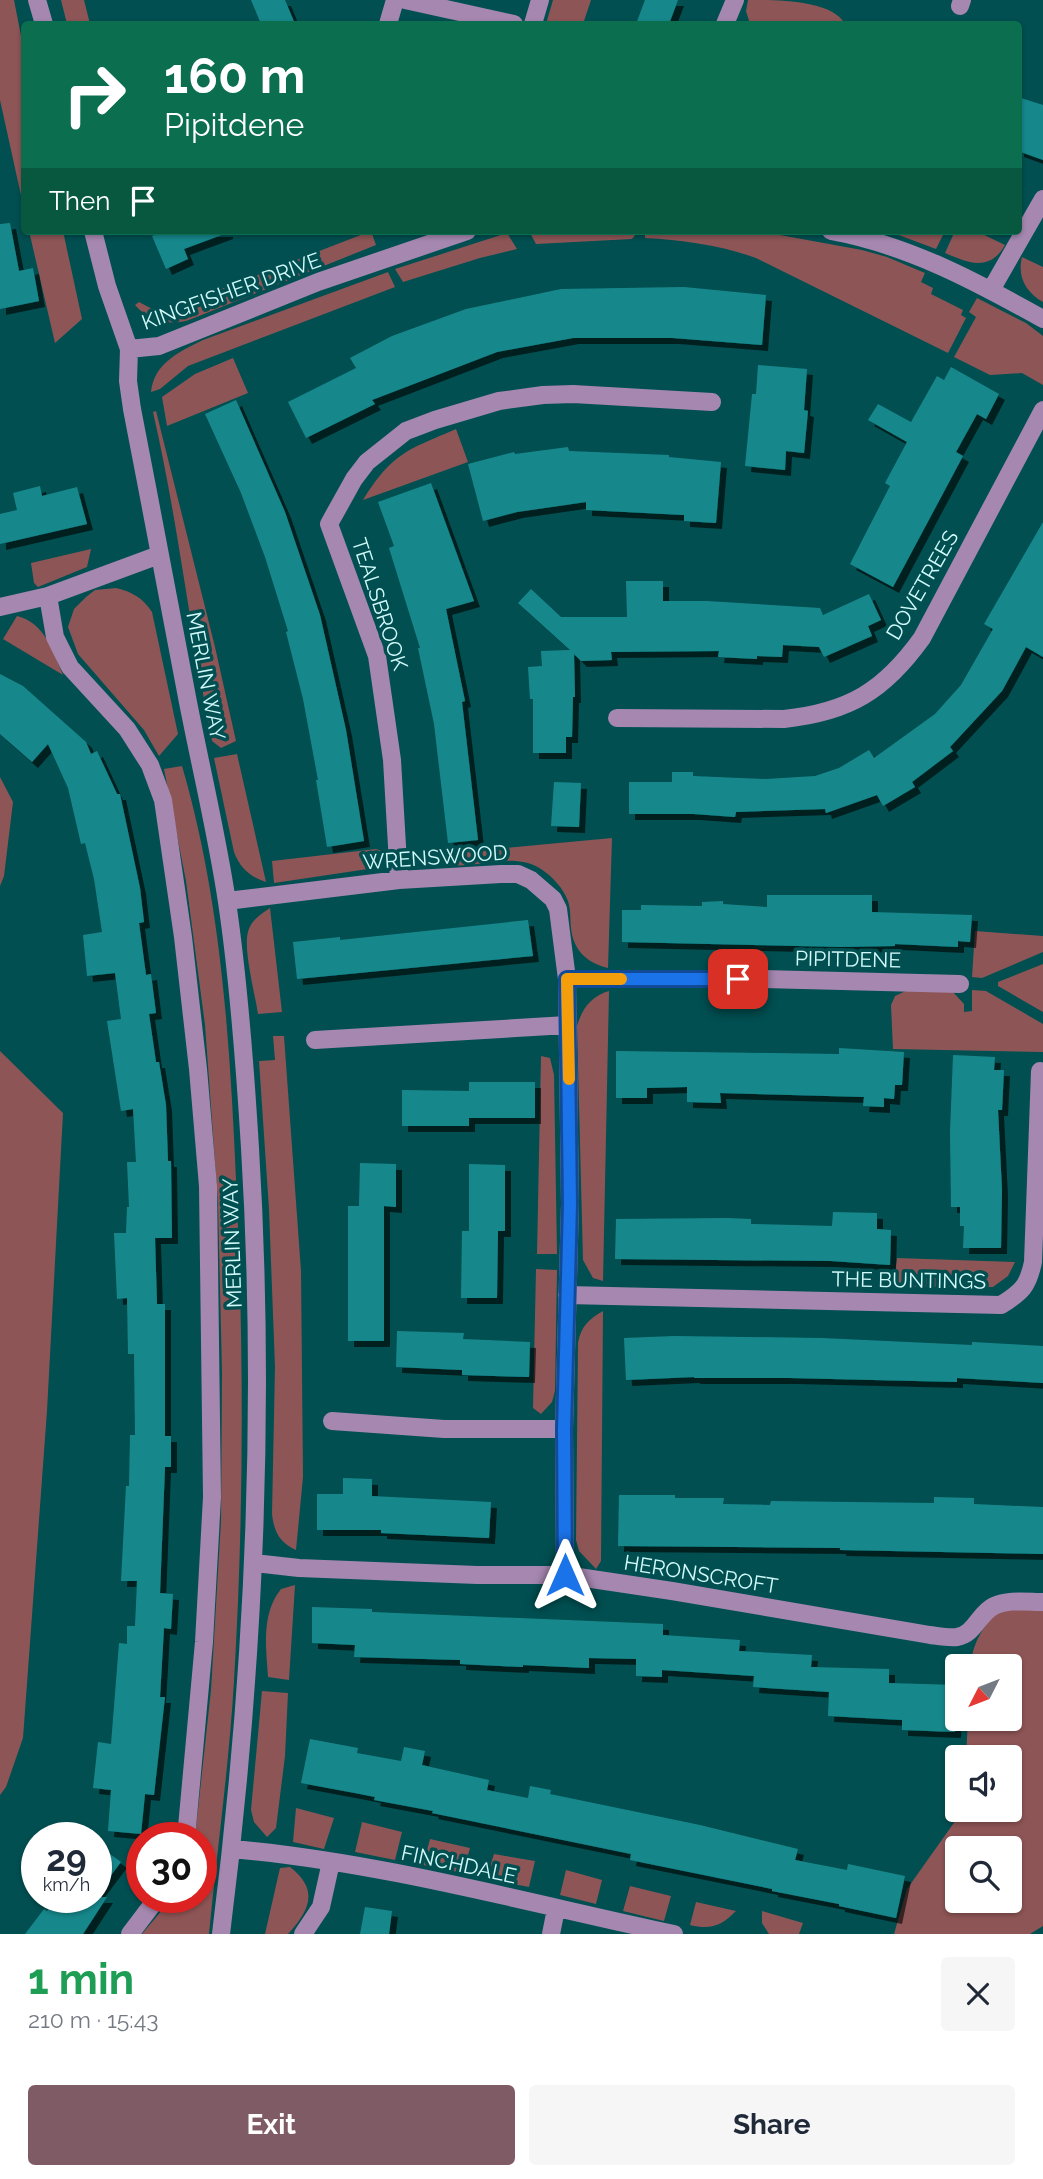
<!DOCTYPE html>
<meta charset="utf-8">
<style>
:root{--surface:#fff;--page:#f6f6f7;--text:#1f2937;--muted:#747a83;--accent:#7f5c65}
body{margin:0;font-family:Raleway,sans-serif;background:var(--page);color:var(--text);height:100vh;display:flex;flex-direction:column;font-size:26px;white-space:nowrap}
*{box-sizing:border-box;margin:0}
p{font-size:23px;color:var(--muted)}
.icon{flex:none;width:38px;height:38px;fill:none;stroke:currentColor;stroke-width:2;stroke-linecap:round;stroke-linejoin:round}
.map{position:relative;height:1934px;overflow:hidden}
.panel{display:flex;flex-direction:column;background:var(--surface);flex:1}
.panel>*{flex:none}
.hud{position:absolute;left:21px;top:21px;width:1001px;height:214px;border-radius:7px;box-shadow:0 2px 5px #0004;background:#0b6e4f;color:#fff;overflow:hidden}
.needle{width:46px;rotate:228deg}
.buttons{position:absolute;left:945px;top:1654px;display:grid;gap:14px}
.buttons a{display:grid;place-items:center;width:77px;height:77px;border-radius:7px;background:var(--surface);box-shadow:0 2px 5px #0004;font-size:35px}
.speed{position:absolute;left:21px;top:1822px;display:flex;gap:14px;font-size:35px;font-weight:700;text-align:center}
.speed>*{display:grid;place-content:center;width:91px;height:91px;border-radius:50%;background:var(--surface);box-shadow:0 2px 5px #0004;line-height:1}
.speed small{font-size:18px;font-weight:400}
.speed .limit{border:10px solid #d22;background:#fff;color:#111}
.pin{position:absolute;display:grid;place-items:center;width:60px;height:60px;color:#fff;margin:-30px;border-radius:14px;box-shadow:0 4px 10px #0006}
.me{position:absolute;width:77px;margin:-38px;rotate:0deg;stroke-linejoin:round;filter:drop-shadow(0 0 5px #0008)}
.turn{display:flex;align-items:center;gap:24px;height:147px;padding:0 28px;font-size:32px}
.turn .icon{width:91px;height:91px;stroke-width:2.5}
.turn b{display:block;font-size:49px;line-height:60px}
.then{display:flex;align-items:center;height:66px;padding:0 28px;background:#0003;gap:14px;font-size:26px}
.round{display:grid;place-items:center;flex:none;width:74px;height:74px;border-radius:7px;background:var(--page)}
.headline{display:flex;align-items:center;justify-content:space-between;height:119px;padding:0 28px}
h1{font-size:42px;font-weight:700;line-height:52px;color:#1e9e55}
.action{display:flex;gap:14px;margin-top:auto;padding:14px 28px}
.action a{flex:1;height:80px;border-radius:7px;background:var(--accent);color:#fff;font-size:28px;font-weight:700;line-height:80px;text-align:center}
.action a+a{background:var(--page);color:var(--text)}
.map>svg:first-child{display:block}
</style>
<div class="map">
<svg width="1043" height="1934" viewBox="0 0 1043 1934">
<defs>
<filter id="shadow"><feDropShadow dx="6" dy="6" stdDeviation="0" flood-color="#0009"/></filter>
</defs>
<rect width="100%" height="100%" fill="#014f51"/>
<path fill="#8e5556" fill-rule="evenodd" d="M0 0H14L24 51V209L0 100Z
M61 0H84L90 24H67Z
M553 0H591L583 24H546Z
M748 0C777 0 832 0 845 24H750L746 11Z
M29 231H63L82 319 55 343Z
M371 231 376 245 189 320C167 326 150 322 135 305L139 302 154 310H167Z
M529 231H636V234L632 239 536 244Z
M645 231H758L862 250 887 257 925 273 921 282 933 288 931 294 963 310 961 315 966 318 948 353 756 258C720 245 682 240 645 238Z
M888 231H945L936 249Z
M955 231H976L1005 245C990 272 968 263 945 253Z
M507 233 517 249 480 258 403 282 395 269Z
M1022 257 1043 267V302C1026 292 1017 277 1022 257Z
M388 272 395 287 188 366 160 389 151 392C154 363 179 352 203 340Z
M977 298 1026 323 1043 336V385L1022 373 990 375 954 357 976 317 969 312Z
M233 358 248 393 167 426 162 397 195 374Z
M156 411 215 647 236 741 221 748 212 741C190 631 178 521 153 412Z
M456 429 468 462 363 500C393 452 408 450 456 429Z
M91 549 87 567 38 587 34 583 31 563Z
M116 588C132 592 142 597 152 612L178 734 159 756 144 730 78 654 68 627 74 609 86 597 95 590Z
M17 616C45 623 53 651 63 675L3 639Z
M237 754 266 882C250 877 240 868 234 852L214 758Z
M182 766C221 899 230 1042 236 1180 244 1347 244 1514 234 1681 229 1766 217 1850 209 1934H142L173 1897H201V1838L195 1837 211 1690 221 1521 222 1372 218 1203 205 1025 186 881 164 769Z
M0 777 13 802 4 876 0 886Z
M612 838 608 968C587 963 573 950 571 928 570 919 571 910 568 901 563 888 553 877 541 869 507 847 462 878 431 859L429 855Z
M376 849 385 852 377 862 368 869 274 883 272 861Z
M270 908 282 1012 258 1014C255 994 243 949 248 932 250 921 261 914 270 908Z
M975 931 1043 936V952L982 978 972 977Z
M1043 964V1012L998 986V982Z
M908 990 953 992 964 1004V1012L972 1011V990L986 991 1043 1024V1052L893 1049 891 1005 895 996Z
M609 991 603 1281 593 1278 583 1260 577 1026C582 1009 591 996 609 991Z
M273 1036H284L301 1271 303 1477 296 1550C280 1543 274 1532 272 1514L275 1367 269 1209 259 1061 275 1060Z
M0 1051 63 1113 47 1411 23 1738 6 1787 0 1795Z
M541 1056 550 1058 554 1075 557 1254H537Z
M897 1258 1015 1262 1008 1276 993 1287H893Z
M536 1269 557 1270 555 1391 552 1402 541 1414 533 1408Z
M603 1311 601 1561 596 1569 579 1551 576 1540 578 1343C581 1326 589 1319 603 1311Z
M295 1585 289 1680 268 1677C266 1647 261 1614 281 1589Z
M1043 1607V1926L1030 1934H894L907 1889 963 1810H1010V1757H966L968 1719 1010 1718V1666H971C972 1643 983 1628 997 1611ZM957 1848H1010V1900H957Z
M262 1691 288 1693 285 1756 276 1828 267 1837 254 1822 251 1810Z
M296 1808 334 1818 324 1849 293 1842Z
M362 1822 402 1832 395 1860 355 1852Z
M430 1839 470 1848 463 1873 423 1865Z
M494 1854 535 1861 529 1887 486 1879Z
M290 1867C320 1890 309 1911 288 1934H265L280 1868Z
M566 1870 602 1880 596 1904 560 1895Z
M630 1886 671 1896 664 1921 623 1911Z
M696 1902 736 1911C721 1926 711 1930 690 1925Z
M762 1911 803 1923 799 1934H769L762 1923Z"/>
<path fill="#17888c" filter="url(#shadow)" d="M251 0H285L295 24H261Z
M645 0H678L669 24H636Z
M1018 97 1043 105V160L1018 151Z
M10 223 19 271 33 268 39 301 0 309V224Z
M163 231H227V233L184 249 188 259 166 269 152 236Z
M684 287 766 295 762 345 673 338H573L497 352 372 400 375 404 306 438 288 402 356 368 350 358 392 336 466 309 561 289Z
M758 365 807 369 804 410 808 411 804 453 786 451 785 470 745 466 752 394H756Z
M951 367 999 394 986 419 977 414 956 452 963 456 893 587 850 564 890 486 885 483 907 442 868 420 878 404 911 422 937 376 944 380Z
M236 400 285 512 320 615 346 730 364 841 327 847 316 780H318L303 699 286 632 288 631 265 557 241 493 205 414Z
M568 447 569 451 669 455V457L721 462 716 523 684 521V515L586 510V502L517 512 483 521 468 464 514 452 515 454Z
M431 483 474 601 446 609 465 701 462 702 478 840 448 843 434 724 418 648H420L389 548 394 546 378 502Z
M40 486 42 496 77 487 87 524 0 544V514L17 510 13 493Z
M1043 522V657L1026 647 1002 691 950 747 953 751 912 782 915 787 883 806 877 795 826 813 825 809 736 812 735 817 694 814H629V782H672V772H693V776L766 779 815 776 839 768 869 750 874 758 935 714 961 685 993 629 984 624Z
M626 581H663V601H707L820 608 823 615 869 594 881 620 868 626 872 636 824 657 819 647 783 645 782 657 757 656V659L718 657 719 651 611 652 612 660 581 661 574 654 575 697H573L572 737H566V753H533V699H530L528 667 542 666 541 651 570 650 518 603 531 589 561 617H627Z
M0 674 23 686 86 742 91 754 97 751 117 794H120L140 888 144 922 139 923 146 975 151 974 156 1013 149 1014 156 1062H159L166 1105 168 1161H171L172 1238H155L157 1304H165V1436H171V1467H165L160 1593 173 1594 171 1629 164 1628 160 1697H165L154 1795 145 1794 141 1834 108 1831 111 1790 93 1788 98 1742 111 1744 119 1643 127 1644V1626H135L137 1581H121L126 1486H129L130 1435H135L134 1354H128L127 1298 117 1299 114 1233H126L127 1207H129L127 1162H136L133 1109 121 1111 107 1021 121 1019 115 973 87 976 83 935 102 932 94 879 85 843 81 844 68 788 48 744 32 762 0 734Z
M554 782 581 783 579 827 551 826Z
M767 895H872V912L972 915 970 942 958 941V947L895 944V946L841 947 622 942V910H641V905L702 906V902L723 901V904L767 907Z
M528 920 533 956 297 979 293 942 340 937V940Z
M839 1048 904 1052 902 1085H895L894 1099 884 1098V1107L863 1106 864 1097 720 1093 721 1103 687 1102V1087L647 1088V1098H616V1051L839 1054Z
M953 1055 995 1057 994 1070H1004L1002 1110H998L1002 1190 1001 1248H963L964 1226H960V1207H951L950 1132Z
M469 1082H535V1118H469V1126H402V1090L469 1091Z
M360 1163 396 1164V1207L384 1206V1341H348V1206H359Z
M469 1164 505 1165V1231H498L497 1298H461L462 1231H469Z
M833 1212 877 1213V1229L891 1230 890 1265 831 1261 615 1259 616 1219 727 1218 751 1219V1224L832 1226Z
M397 1331 464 1333 463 1339 530 1342 529 1377 462 1375V1370L396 1367Z
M674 1336 822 1338 972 1345V1342L1043 1346V1383L957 1378V1382L790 1378H694V1377L626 1380 624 1338Z
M343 1478 372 1479V1496L491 1502 489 1538 381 1533V1530H317V1494H343Z
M619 1495H675V1498H724L723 1504 770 1505 771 1501 934 1503V1497L974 1498V1504L1043 1507V1554L840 1550V1548L618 1546Z
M312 1607 372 1609V1612L663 1624V1635L740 1640 739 1651 812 1655 811 1667 889 1669V1683L957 1685 955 1732 902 1730V1720L828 1716 829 1692 753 1687 754 1676 662 1670V1677L636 1676V1659L589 1658V1668L523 1665V1667L460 1664V1660L354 1657 355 1645 312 1643Z
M310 1739 358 1748 357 1753 401 1761 404 1747 425 1751 422 1765 489 1780 487 1790 528 1798 530 1786 551 1790 550 1794 700 1825 798 1849 795 1860 847 1870 848 1864 905 1876 896 1918 839 1906V1904L772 1891V1889L630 1860 631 1854 471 1821 432 1813 433 1811 374 1800 375 1797 360 1794 301 1783Z
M96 1844 121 1862 96 1895Z
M57 1897H107L83 1934H25L44 1909 47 1911Z
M365 1907 392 1911 389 1934H360Z"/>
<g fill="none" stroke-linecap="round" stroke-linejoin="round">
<path stroke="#a687b0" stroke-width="18" d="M37 0 44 24
M405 0 514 24
M960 6 962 0
M388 24 395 0
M533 24 540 0
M725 24 735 0
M93 231 107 286 129 349 128 381 132 409C151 505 168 602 187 697 200 765 217 834 227 902 239 983 245 1066 250 1148 266 1411 254 1673 221 1934
M831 231C908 245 975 281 1043 319
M991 290 1043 199
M129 349 159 346 318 282 467 231
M48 596 159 555
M0 607 48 596 55 637 70 667 127 729 150 765 163 800 183 937 198 1069 208 1186 212 1497 204 1642 186 1838
M617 718 784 719C849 712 884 691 922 638L1043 410
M399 880 392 760 377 656 329 524 354 479 367 462 406 431 435 420 499 401 543 395 573 394 712 402
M227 901 399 880 501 874H518L531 880 553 899 558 909 567 979 570 1204 564 1429 565 1575
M567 979H763L960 984
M315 1040 567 1025
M567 1295 1001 1305C1022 1292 1028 1286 1033 1262L1040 1071
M332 1421 444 1429H564
M254 1563 299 1568 477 1575H565L672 1591 930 1635C938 1636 949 1638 957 1637 975 1634 979 1613 994 1606 1008 1599 1028 1602 1043 1602
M232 1849C381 1862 528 1903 674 1934
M130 1934 158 1897
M303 1934 321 1907 331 1862
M551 1934 556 1909"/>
</g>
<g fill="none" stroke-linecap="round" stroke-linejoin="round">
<defs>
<path id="route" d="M565 1575 564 1429 570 1204 567 979H738"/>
</defs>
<use href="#route" stroke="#114b97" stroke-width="18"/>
<use href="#route" stroke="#1a73e8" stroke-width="12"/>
<path stroke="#f59e0b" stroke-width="12" d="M569 1079 567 979H621"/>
</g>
<g text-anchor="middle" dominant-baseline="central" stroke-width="7" stroke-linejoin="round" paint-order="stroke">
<g font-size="21" fill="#d2fafb" stroke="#014f51">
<text transform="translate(231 291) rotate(-20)">KINGFISHER DRIVE</text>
<text transform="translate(922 585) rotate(-60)">DOVETREES</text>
<text transform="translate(380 604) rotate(72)">TEALSBROOK</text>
<text transform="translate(206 676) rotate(79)">MERLIN WAY</text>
<text transform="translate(435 857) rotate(-4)">WRENSWOOD</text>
<text transform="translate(848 959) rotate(1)">PIPITDENE</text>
<text transform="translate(232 1243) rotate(-92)">MERLIN WAY</text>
<text transform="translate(909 1280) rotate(1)">THE BUNTINGS</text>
<text transform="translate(701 1574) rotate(9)">HERONSCROFT</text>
<text transform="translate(459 1864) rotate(12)">FINCHDALE</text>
</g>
</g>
</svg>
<div class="buttons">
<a><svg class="needle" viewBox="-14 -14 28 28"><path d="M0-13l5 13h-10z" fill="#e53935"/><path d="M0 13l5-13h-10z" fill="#747a83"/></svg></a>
<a><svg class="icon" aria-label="sound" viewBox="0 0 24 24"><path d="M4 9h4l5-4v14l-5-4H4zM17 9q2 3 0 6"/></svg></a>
<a><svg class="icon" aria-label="search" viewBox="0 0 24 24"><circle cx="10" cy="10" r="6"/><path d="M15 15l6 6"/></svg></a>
</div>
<div class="speed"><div>29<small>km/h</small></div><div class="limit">30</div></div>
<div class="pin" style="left:738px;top:979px;background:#d93025"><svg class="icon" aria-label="arrive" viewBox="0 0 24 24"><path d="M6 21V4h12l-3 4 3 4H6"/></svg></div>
<svg class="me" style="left:565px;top:1575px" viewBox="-20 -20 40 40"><path d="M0-17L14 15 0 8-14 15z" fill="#1a73e8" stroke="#fff" stroke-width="4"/></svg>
<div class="hud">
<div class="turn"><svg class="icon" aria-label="right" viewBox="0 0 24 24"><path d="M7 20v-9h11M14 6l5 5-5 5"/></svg><div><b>160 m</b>Pipitdene</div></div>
<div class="then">Then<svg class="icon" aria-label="arrive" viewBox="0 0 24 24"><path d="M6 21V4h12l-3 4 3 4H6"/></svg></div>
</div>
</div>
<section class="panel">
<div class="headline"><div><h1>1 min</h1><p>210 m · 15:43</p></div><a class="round"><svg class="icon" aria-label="close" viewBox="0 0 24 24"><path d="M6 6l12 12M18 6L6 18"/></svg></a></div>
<div class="action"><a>Exit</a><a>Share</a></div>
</section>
